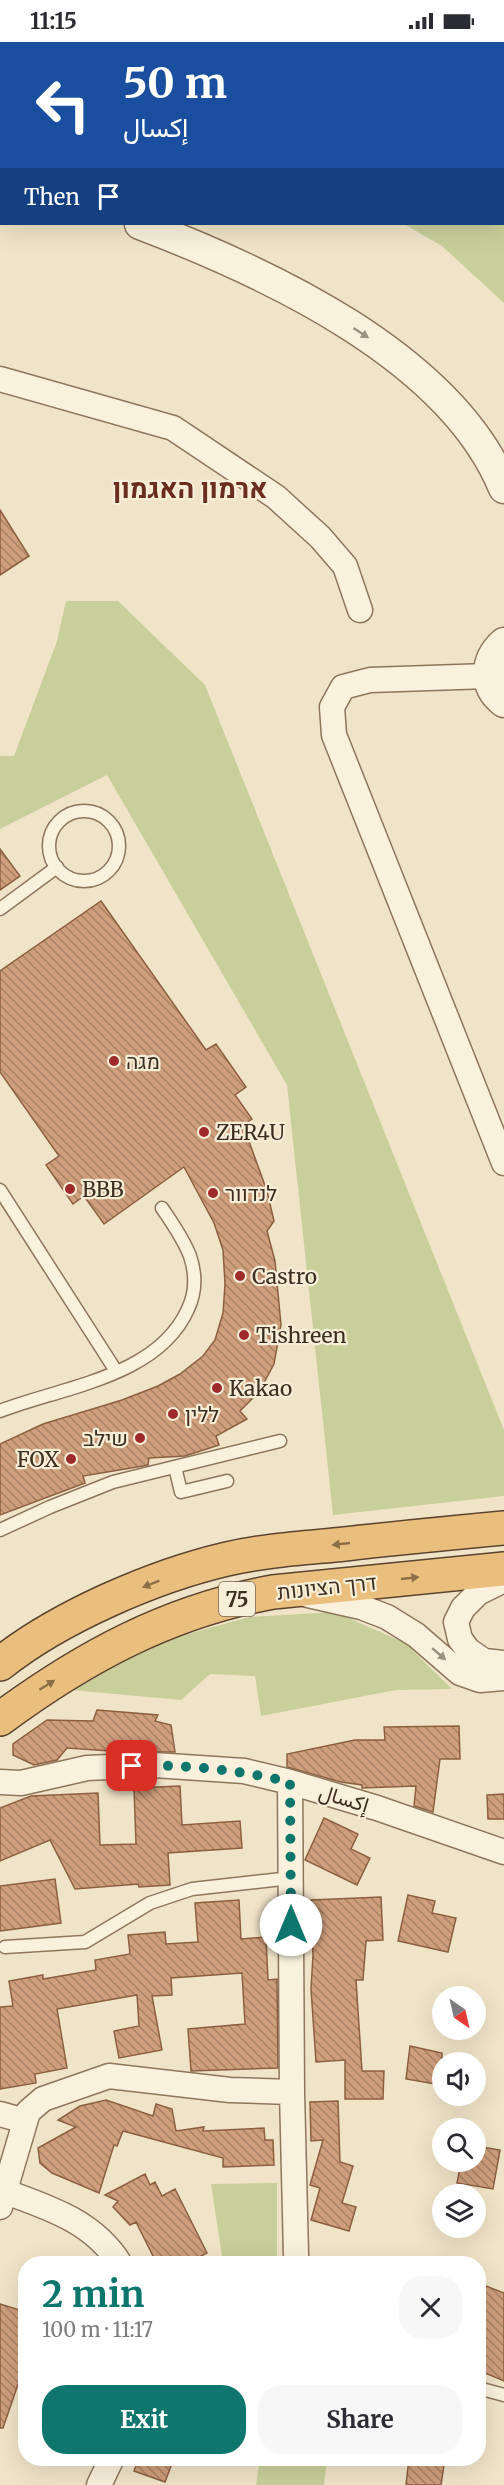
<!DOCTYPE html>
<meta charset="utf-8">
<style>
:root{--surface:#fff;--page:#f7f7f7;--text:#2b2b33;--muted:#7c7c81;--accent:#0f766e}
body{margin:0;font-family:Merriweather,Vazirmatn,Heebo,serif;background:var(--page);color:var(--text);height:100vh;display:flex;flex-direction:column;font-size:22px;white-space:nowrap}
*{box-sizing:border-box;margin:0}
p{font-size:20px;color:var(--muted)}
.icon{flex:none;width:33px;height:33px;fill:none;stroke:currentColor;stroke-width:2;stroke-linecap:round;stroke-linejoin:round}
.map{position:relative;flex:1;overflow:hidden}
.drawer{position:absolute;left:18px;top:2214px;width:468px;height:210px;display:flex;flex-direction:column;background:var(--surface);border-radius:24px;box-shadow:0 6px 24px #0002}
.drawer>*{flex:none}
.hud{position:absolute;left:0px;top:0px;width:504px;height:183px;box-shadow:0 6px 24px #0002;background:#1a4fa0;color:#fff;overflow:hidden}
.needle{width:39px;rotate:146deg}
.fabs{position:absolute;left:432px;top:1944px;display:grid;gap:12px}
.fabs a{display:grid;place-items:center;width:54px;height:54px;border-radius:50%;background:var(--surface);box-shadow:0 6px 24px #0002;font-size:30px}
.pin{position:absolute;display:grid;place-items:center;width:51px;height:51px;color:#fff;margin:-26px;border-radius:12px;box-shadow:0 3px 9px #0006}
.me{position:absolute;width:66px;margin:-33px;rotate:0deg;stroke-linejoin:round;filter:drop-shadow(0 0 4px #0008)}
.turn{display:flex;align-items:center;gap:21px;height:126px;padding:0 24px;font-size:27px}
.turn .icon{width:78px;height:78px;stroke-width:2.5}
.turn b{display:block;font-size:42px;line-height:51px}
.then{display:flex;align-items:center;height:57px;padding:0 24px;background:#0003;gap:12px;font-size:22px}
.round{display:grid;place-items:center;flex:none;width:63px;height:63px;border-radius:24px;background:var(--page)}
.headline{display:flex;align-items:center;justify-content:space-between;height:102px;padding:0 24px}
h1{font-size:36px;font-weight:700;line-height:45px;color:var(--accent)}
.cta{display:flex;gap:12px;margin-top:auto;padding:12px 24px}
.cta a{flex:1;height:69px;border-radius:24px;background:var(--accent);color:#fff;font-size:24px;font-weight:700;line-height:69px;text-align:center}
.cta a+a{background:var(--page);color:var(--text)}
.status{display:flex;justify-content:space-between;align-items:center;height:42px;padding:0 30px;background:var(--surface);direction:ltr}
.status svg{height:16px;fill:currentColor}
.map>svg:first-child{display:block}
</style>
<div class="status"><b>11:15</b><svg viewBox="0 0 49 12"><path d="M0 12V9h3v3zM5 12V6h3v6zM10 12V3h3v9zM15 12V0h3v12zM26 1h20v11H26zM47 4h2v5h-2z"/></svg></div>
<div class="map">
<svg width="504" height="2443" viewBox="0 0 504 2443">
<defs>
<pattern id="building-back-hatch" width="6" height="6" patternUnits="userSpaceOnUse" patternTransform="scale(1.5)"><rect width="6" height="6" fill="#cf9f7d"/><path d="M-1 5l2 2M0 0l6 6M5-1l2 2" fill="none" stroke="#a98266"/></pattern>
</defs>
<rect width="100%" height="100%" fill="#f0e4c8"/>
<path fill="#c9cf9b" d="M0 0H263L267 1 2 2 1 36Z
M503 134 504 135V261L442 204 404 182H502Z
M66 559H118L205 643 504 1388V1454L333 1473 287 1043 107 733 0 787V714H14L57 599Z
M335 1570 405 1601 452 1647 396 1648 261 1674 255 1634 210 1632 181 1658 60 1647 166 1598 249 1575Z
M277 2141V2221H223L211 2142Z
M260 2417H327L324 2443H256Z"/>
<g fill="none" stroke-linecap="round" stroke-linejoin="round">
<path stroke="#6f938a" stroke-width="6" d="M172 0 178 2
M502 127 504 128"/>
</g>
<path fill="url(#building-back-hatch)" stroke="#8d5f41" stroke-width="1.5" d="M0 468 29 514 0 533Z
M0 807 20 834 0 848Z
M101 859 206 1008 216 1002 246 1045 235 1053 252 1077 243 1083 267 1149 274 1179 267 1189 275 1219 281 1283 274 1322 259 1350 240 1369 247 1377 216 1394 219 1403 185 1414 149 1416 148 1423 143 1424 83 1434 85 1441 0 1473V1402L43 1382 122 1358 158 1344 180 1332 203 1314 215 1298 223 1271 225 1242 223 1208 214 1181 184 1125 104 1182 84 1154 73 1162 46 1123 59 1114 0 1030V929Z
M97 1668 158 1673 155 1679 171 1683 175 1710H125L67 1706 57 1718 34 1723 13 1713V1702L47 1678 93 1679Z
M459 1684 460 1717H440L433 1770 414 1764 416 1744 362 1746V1743L341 1740 287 1725V1712L355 1698H385L384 1685Z
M180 1744 182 1783 240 1779 242 1806 168 1811 170 1843 139 1845 138 1842 75 1847 50 1798 0 1819V1766L31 1754 98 1751 100 1803 136 1802 134 1746Z
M504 1752V1777H488L487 1753Z
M324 1776 358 1792 351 1807 370 1816 357 1843 305 1818Z
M55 1837 61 1881 0 1889V1844Z
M408 1853 435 1859 432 1871 456 1876 448 1910 398 1899Z
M381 1855 383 1898 366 1899 363 1938H356L362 2029H384L383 2057H345V2018L316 2020 311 1947 313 1913 311 1858Z
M239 1858 241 1897 266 1895 268 1938 277 1937 278 2026 191 2029 188 1987 245 1982 242 1931 171 1936 172 1953 152 1954 162 2008 119 2016 114 1989 139 1984 137 1953 57 1967 67 2026 35 2032 36 2041 0 2047V1965L13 1964 9 1939 43 1933V1937L96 1928 95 1918 130 1912 128 1893 165 1890 166 1902 198 1900 195 1861Z
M410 2004 442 2011V2043L406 2037Z
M106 2058 153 2074 156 2062 172 2067 176 2089 204 2085 203 2089 264 2086 265 2098H273L274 2123 223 2125V2116L123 2089 117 2104 114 2103 99 2151 52 2131 40 2121 38 2106 76 2085 58 2078 80 2064Z
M338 2059 340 2120 353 2124 342 2161 356 2165 349 2189 311 2178 320 2146 310 2143 323 2098 311 2099 310 2060Z
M476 2104 500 2108 493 2147 457 2141 461 2120H476Z
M145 2132 150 2143 155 2140 162 2154 175 2147 207 2211 186 2222H157L136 2180 130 2183 113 2165 118 2159 105 2153Z
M478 2241 504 2251V2339L478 2328Z
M0 2262 26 2270V2319L3 2386H0Z
M139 2416H174L165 2440 134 2429Z
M409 2416H445L441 2443H406Z"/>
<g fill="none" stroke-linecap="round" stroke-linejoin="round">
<defs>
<path id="service" d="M49 804a35 35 0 1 1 70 0a35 35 0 1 1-70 0Z
M0 867 57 825
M0 1148 116 1329
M0 1369C62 1345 158 1335 188 1267 196 1250 196 1232 190 1214 183 1196 172 1181 162 1166
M175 1425 181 1450 227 1439
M0 1488 50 1465 113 1440 280 1399
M5 1905 85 1900 150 1861 192 1847 291 1836
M478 2346 504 2353"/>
<path id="minor" d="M0 337 173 386 276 455 320 495 345 524 360 568
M488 634 370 638 343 645 332 665 334 693 504 1121
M504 1538 478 1551 463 1566 456 1580 460 1597 468 1608 484 1619 504 1621
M308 1553 361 1565 387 1575 416 1593 460 1631 480 1638 504 1636
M0 1740 21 1741 87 1726 154 1723 244 1729 290 1740 377 1766 504 1810
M290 1740 292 2050 296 2213
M0 2072 25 2079
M6 2150C50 2166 94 2180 120 2222
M0 2165 28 2070 43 2057 109 2034 230 2048 292 2050
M99 2443 112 2416"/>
<path id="tertiary" d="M0 120 2 121
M140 182C266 230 450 314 504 446
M504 601C485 618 483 644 504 660"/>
<path id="trunk" d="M420 0 422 2
M492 0 495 2
M502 59 504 60
M0 1622C59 1575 154 1534 227 1517 266 1508 305 1506 345 1502 398 1496 451 1491 504 1486
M0 1677C84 1615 169 1569 273 1550L504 1527"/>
</defs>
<use href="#service" stroke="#8d765c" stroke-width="15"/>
<use href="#minor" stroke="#8d765c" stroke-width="27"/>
<use href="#tertiary" stroke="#8d765c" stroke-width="33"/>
<use href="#trunk" stroke="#5b4430" stroke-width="36"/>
<use href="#service" stroke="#faf1dc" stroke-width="12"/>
<use href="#minor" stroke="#faf1dc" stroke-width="24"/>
<use href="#tertiary" stroke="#faf1dc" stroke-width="30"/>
<use href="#trunk" stroke="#eabe7c" stroke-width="33"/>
</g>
<defs><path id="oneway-solid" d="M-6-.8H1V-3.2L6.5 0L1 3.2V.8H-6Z" transform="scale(1.5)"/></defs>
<g fill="#9c907e">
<use href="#oneway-solid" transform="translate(361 291) rotate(33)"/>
<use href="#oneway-solid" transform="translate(439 1612) rotate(41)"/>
</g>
<g fill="#8b6f49">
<use href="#oneway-solid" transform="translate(341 1502) rotate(174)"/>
<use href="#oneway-solid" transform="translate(410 1536) rotate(-6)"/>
<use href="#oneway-solid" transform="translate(151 1542) rotate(158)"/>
<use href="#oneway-solid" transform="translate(47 1643) rotate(-32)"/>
</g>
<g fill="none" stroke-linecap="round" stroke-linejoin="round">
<path stroke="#0f766e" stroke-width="10" stroke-dasharray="0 18" d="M132 1724C185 1722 238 1728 290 1740L291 1883"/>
</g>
<g fill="#9e2a2b" stroke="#f7eed8" stroke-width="2">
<circle cx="114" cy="1019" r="6"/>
<circle cx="204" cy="1090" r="6"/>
<circle cx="70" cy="1147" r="6"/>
<circle cx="213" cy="1151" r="6"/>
<circle cx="240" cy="1234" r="6"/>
<circle cx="244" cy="1293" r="6"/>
<circle cx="217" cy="1346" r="6"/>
<circle cx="173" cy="1372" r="6"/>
<circle cx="140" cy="1396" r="6"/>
<circle cx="71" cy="1417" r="6"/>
</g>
<g text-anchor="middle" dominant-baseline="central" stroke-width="4.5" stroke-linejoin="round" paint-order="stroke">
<rect fill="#f7eed8" stroke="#756857" stroke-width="1.5" x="219" y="1540" width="36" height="34" rx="4.5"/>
<g font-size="20" font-weight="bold" fill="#3d2e20">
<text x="237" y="1557">75</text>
</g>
<g font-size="21" fill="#3d2e20" stroke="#f7eed8" text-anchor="start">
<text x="126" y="1019">מגה</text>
<text x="216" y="1090">ZER4U</text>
<text x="82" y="1147">BBB</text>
<text x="225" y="1151">לנדוור</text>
<text x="252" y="1234">Castro</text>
<text x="256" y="1293">Tishreen</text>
<text x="229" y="1346">Kakao</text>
<text x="185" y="1372">ללין</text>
<text x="128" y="1396" text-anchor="end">שילב</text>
<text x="59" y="1417" text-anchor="end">FOX</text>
</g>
<g font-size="21" fill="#3d2e20" stroke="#f7eed8">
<text transform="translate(327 1545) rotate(-6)">דרך הציונות</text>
<text transform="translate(344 1756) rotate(17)">إكسال</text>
</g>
<g font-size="27" font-weight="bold" fill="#6b2e1e" stroke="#f7eed8">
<text x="190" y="446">ארמון האגמון</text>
</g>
</g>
</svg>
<div class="fabs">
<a><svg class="needle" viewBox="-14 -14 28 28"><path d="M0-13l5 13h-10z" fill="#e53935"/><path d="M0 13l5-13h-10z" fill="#7c7c81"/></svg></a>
<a><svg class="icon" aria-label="sound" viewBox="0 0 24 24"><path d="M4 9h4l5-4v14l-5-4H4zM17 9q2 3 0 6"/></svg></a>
<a><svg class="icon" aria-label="search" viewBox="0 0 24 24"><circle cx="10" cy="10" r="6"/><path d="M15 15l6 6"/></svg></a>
<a><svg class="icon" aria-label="layers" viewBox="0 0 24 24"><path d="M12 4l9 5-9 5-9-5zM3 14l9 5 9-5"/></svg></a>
</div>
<div class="pin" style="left:132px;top:1724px;background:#d93025"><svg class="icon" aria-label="arrive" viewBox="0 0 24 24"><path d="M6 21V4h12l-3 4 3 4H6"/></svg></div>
<svg class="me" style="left:291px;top:1883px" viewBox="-20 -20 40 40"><circle r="19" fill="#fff"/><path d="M0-13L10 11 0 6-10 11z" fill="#0f766e"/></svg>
<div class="hud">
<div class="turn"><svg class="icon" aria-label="left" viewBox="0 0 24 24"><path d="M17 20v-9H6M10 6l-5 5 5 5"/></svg><div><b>50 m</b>إكسال</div></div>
<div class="then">Then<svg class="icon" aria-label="arrive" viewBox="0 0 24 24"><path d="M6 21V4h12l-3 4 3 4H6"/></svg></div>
</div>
<section class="drawer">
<div class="headline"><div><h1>2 min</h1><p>100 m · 11:17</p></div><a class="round"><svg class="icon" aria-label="close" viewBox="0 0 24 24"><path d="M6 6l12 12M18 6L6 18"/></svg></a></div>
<div class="cta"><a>Exit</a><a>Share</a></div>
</section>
</div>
